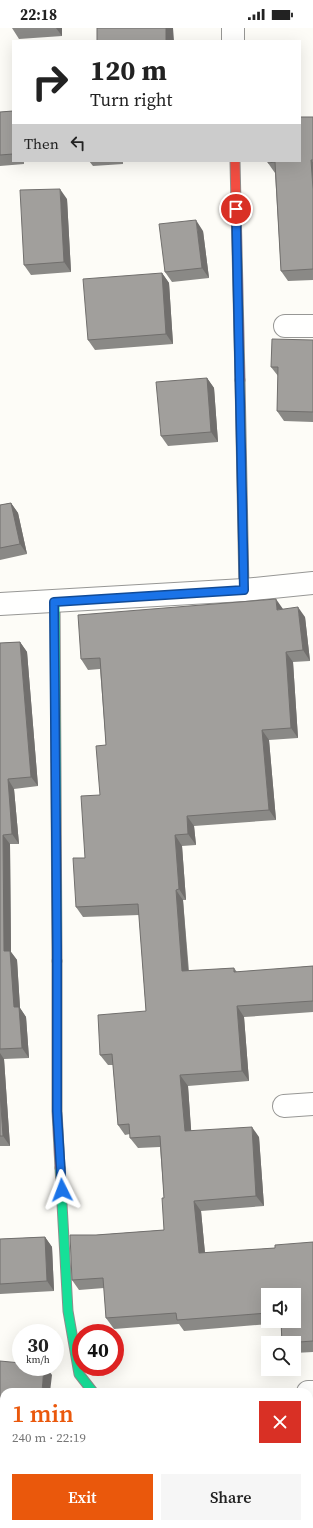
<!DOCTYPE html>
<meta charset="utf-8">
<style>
:root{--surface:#fff;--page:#f6f6f6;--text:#222;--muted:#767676;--accent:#ea580c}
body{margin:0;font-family:"Source Serif 4",serif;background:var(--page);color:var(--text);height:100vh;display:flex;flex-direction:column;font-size:15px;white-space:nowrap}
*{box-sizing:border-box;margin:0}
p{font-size:13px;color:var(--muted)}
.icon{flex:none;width:22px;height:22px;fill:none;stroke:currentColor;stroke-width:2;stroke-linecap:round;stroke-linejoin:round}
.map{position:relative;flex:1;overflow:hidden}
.drawer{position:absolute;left:0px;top:1360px;width:313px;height:140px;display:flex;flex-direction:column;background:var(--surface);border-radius:12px 12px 0 0;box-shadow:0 4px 16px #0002}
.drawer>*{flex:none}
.guide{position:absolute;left:12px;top:12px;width:289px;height:122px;border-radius:0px;box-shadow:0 4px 16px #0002;background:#fff;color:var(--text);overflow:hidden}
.buttons{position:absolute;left:261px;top:1260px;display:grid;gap:8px}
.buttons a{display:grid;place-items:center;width:40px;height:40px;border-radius:0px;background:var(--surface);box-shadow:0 4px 16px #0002;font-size:20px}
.speed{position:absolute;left:12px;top:1296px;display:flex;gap:8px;font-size:20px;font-weight:700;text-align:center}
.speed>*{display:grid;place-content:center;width:52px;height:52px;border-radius:50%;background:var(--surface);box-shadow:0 4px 16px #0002;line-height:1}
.speed small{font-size:10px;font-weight:400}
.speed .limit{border:6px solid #d22;background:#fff;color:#111}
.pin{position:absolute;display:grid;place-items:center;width:34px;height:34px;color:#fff;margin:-17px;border:2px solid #fff;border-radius:50%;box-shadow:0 1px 4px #0007}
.me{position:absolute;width:44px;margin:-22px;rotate:357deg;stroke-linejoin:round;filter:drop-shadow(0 0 3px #0008)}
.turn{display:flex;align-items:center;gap:14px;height:84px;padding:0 12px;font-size:18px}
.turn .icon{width:52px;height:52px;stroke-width:2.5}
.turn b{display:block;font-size:28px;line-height:34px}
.then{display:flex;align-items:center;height:38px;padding:0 12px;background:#0003;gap:8px;font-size:15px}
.round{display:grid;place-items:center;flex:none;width:42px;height:42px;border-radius:0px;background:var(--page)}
.headline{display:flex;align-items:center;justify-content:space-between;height:68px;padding:0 12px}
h1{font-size:24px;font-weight:600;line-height:30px;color:var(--accent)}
.button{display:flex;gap:8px;margin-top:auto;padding:8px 12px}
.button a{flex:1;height:46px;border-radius:0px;background:var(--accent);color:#fff;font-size:16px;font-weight:600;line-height:46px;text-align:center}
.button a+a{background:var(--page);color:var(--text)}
.status{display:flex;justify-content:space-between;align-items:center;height:28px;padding:0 20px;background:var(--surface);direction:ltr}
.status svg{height:11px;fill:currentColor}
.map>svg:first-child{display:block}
</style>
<div class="status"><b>22:18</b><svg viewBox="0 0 49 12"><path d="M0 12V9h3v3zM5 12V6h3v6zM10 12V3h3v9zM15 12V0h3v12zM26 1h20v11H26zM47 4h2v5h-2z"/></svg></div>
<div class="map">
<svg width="313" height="1500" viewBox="0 0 313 1500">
<rect width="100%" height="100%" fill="#fdfcf7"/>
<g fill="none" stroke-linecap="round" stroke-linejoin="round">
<defs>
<path id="street" d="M233 0V13
M285 298H313
M0 576 244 562 313 555
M284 1078 313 1076
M308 1364H313
M107 1500V1496"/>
<path id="fast" d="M55 574 57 933
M60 1140 68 1283 79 1346 93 1364"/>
<path id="slow" d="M240 352 244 562"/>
<path id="jam" d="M235 133 240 352
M57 933V1083L60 1140"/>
</defs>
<use href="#street" stroke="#979795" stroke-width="24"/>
<use href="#fast" stroke="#8e8d8b" stroke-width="11"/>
<use href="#slow" stroke="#8e8d8b" stroke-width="11"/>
<use href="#jam" stroke="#8e8d8b" stroke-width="11"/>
<use href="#street" stroke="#fffffe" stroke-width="22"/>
<use href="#fast" stroke="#16e098" stroke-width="9"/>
<use href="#slow" stroke="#ffcf43" stroke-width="9"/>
<use href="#jam" stroke="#f24e42" stroke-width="9"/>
</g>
<path fill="#8a8986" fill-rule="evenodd" d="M12 0H62V8L19 11Z
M13 83V133H24V136L0 138V84Z
M313 89V252L288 253 281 243 275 145 268 135Z
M89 133H123V136L93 138Z
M67 171 71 244 31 247 24 237Z
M203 203 209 250 172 254 165 244Z
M162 245 169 255 173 316 95 322 88 312Z
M313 312V394L284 393 277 383 278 348 271 339Z
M207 350 214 360 218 414 168 418 161 408Z
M11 475 18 485 27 526 0 532V477Z
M283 581 305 589 310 633 293 634 298 710 269 712 276 792 194 798 196 817 182 818 186 872H183L189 943 234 940 237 944 313 938V984L244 989 249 1053 188 1058 191 1103 259 1109 264 1178 201 1183 205 1225 275 1220 313 1214V1324L294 1325V1315H282L281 1295 184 1303 179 1296 114 1301 106 1290 104 1260 79 1262 72 1252 96 1207 164 1202V1170L160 1119 138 1120 130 1110V1106L125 1107 118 1097 113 1037H108L100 1027 146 983 139 887 83 889 76 879 85 830 100 767 106 717 100 641 88 642 81 631ZM268 1267 294 1293H268Z
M20 614 27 624 38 758 14 761 19 816H10L11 924 17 932 20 980 26 989 29 1030 4 1031 10 1118H0V615Z
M45 1209 52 1219 54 1263 0 1266V1211Z
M0 1333 52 1347 4 1364V1390H0Z"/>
<path fill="#716f6d" d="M56 0H62V8Z
M166 0H173L174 13H166Z
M311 132 313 134V161Z
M60 161 67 171 71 244 64 234Z
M196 192 203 203 209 250 202 240Z
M162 245 169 255 173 316 166 306Z
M207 350 214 360 218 414 211 404Z
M11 475 18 485 27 526 20 516Z
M276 571 283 581 277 582Z
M298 579 305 589 310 633 303 622Z
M20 614 27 624 38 758 31 749Z
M286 624 293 634 298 710 291 700Z
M262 702 269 712 276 792 269 782Z
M8 751 14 761 19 816 12 806Z
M187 788 194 798 196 817 188 806Z
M3 807 10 816 11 924 17 932 20 980 26 989 29 1030 22 1020 14 979 4 923Z
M175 807 182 818 186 872 179 861Z
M176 862 183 872 189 954 182 943Z
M237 978 244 989 249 1053 242 1043Z
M0 1025 4 1031 10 1118 3 1108 0 1064Z
M180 1047 188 1058 192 1114 185 1103Z
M252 1099 259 1109 264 1178 256 1168Z
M194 1173 201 1183 206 1236 199 1225Z
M45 1209 52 1219 54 1263 47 1253Z
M44 1339H46L52 1347 50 1364H42Z
M60 1496H64L66 1500H60Z"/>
<path fill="#a19f9c" stroke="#716f6d" d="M97 0H166V13H97Z
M13 83V126L0 127V84Z
M300 89H313V132H311L313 161V241L281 243 275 134 268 135V133H300Z
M60 161 64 234 24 237 20 162Z
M196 192 202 240 165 244 159 196Z
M162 245 166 306 88 312 83 251Z
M272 311 313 312V384L277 383 278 339H271Z
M207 350 211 404 161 408 156 354Z
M11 475 20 516 0 520V477Z
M276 571 277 582 298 579 303 622 286 624 291 700 262 702 269 782 187 788 188 806 175 807 179 861 176 862 182 943 234 940V944L313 938V973L237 978 242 1043 180 1047 185 1103 252 1099 256 1168 194 1173 199 1225 275 1220V1217L313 1214V1313L285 1315H282L281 1293H294V1267H268V1285L177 1292 176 1285 106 1290 103 1250 72 1252 70 1207H96L164 1202 162 1170H164L160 1108 130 1110 129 1096 118 1097 112 1026 100 1027 98 987 146 983 138 876 76 879 73 830H85L81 768 100 767 96 718 106 717 100 630 81 631 78 587Z
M20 614 31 749 8 751 12 806 3 807 4 923H10L14 979H19L22 1020 0 1021V615Z
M0 1064 3 1108H0Z
M45 1209 47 1253 0 1256V1211Z
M0 1333 21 1335V1339H44L42 1364H4V1380H0Z
M0 1489H4V1496H60V1500H0Z"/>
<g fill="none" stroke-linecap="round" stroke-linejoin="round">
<defs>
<path id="route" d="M62 1162 57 1083V920L54 574 244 562 236 181"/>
</defs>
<use href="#route" stroke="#114b97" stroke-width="10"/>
<use href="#route" stroke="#1a73e8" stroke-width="7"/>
</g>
</svg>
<div class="buttons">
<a><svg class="icon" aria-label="sound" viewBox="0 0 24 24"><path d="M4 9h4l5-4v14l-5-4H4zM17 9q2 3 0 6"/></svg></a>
<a><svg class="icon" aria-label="search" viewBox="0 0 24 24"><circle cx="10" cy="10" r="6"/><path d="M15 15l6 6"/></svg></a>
</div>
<div class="speed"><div>30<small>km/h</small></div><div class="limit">40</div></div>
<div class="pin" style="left:236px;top:181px;background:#d93025"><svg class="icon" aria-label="arrive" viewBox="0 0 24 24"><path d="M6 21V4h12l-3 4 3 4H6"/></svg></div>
<svg class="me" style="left:62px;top:1162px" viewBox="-20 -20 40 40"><path d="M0-17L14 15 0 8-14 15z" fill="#1a73e8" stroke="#fff" stroke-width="4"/></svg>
<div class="guide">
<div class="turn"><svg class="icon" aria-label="right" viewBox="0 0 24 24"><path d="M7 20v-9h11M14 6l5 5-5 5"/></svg><div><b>120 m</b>Turn right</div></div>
<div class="then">Then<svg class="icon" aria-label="left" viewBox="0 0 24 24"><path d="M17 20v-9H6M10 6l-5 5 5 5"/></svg></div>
</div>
<section class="drawer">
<div class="headline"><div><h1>1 min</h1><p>240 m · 22:19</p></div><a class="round" style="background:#d93025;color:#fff"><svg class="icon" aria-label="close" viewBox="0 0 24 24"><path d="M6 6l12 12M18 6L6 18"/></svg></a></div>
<div class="button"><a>Exit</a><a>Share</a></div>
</section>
</div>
